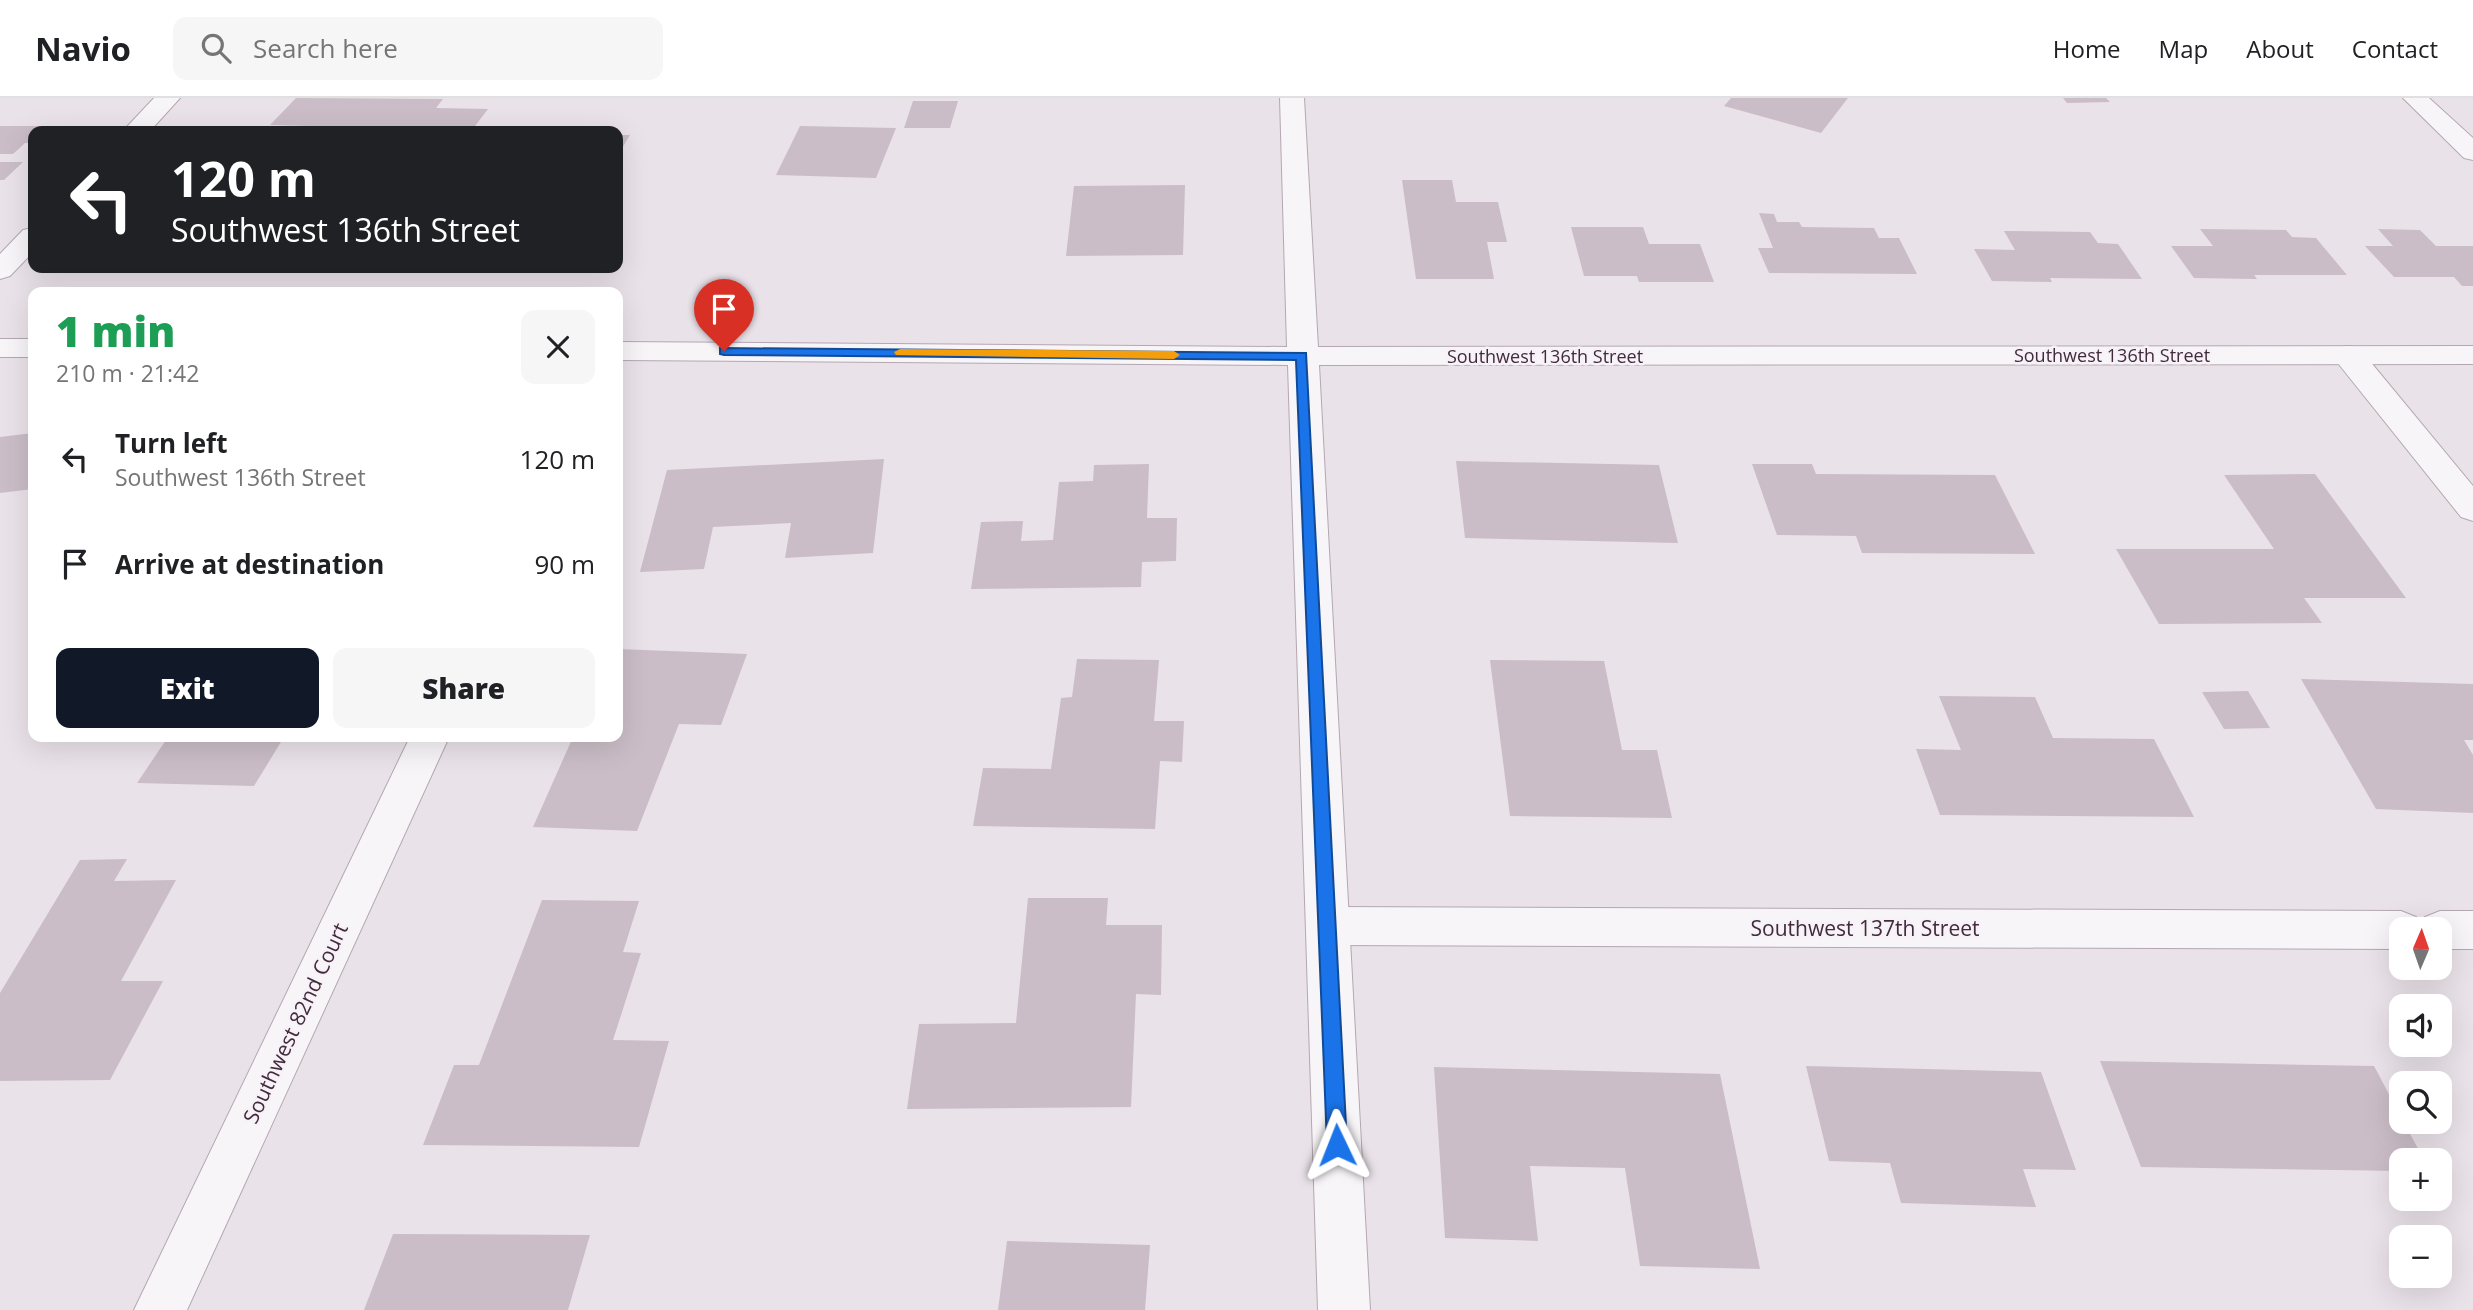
<!DOCTYPE html>
<meta charset="utf-8">
<style>
:root{--surface:#fff;--page:#f6f6f6;--text:#202124;--muted:#757577;--line:#e0e0e0;--accent:#111827}
body{margin:0;font-family:"Open Sans",sans-serif;background:var(--page);color:var(--text);height:100vh;display:flex;flex-direction:column;font-size:26px;white-space:nowrap}
*{box-sizing:border-box;margin:0}
p{font-size:23px;color:var(--muted)}
.icon{flex:none;width:38px;height:38px;fill:none;stroke:currentColor;stroke-width:2;stroke-linecap:round;stroke-linejoin:round}
.map{position:relative;flex:1;overflow:hidden}
.sheet{position:absolute;left:28px;top:189px;width:595px;height:455px;display:flex;flex-direction:column;background:var(--surface);border-radius:14px;box-shadow:0 7px 28px #0002}
.sheet>*{flex:none}
.top-card{position:absolute;left:28px;top:28px;width:595px;height:147px;border-radius:14px;box-shadow:0 7px 28px #0002;background:#202124;color:#fff;overflow:hidden}
.needle{width:46px;rotate:2deg}
.controls{position:absolute;left:2389px;top:819px;display:grid;gap:14px}
.controls a{display:grid;place-items:center;width:63px;height:63px;border-radius:14px;background:var(--surface);box-shadow:0 7px 28px #0002;font-size:35px}
.pin{position:absolute;display:grid;place-items:center;width:60px;height:60px;color:#fff;margin:-72px -30px;border-radius:50% 50% 50% 0;rotate:-45deg;box-shadow:0 0 7px #0007}
.pin .icon{rotate:45deg}
.me{position:absolute;width:77px;margin:-38px;rotate:358deg;stroke-linejoin:round;filter:drop-shadow(0 0 5px #0008)}
.turn{display:flex;align-items:center;gap:24px;height:147px;padding:0 28px;font-size:32px}
.turn .icon{width:91px;height:91px;stroke-width:2.5}
.turn b{display:block;font-size:49px;line-height:60px}
.round{display:grid;place-items:center;flex:none;width:74px;height:74px;border-radius:14px;background:var(--page)}
.summary{display:flex;align-items:center;justify-content:space-between;height:119px;padding:0 28px}
h1{font-size:42px;font-weight:800;line-height:52px;color:#1e9e55}
.button{display:flex;gap:14px;margin-top:auto;padding:14px 28px}
.button a{flex:1;height:80px;border-radius:14px;background:var(--accent);color:#fff;font-size:28px;font-weight:800;line-height:80px;text-align:center}
.button a+a{background:var(--page);color:var(--text)}
ul{padding:0;list-style:none}
li{display:flex;align-items:center;gap:21px;height:105px;padding:0 28px}
li div{flex:1}
li b{display:block;font-size:26px}
li em{font-style:normal}
header{display:flex;align-items:center;gap:42px;box-sizing:border-box;height:98px;padding:0 35px;background:var(--surface);border-bottom:2px solid var(--line)}
header strong{font-size:33px}
nav{display:flex;gap:38px;margin-inline-start:auto;font-size:24px}
.search{width:490px;height:63px;background:var(--page);display:flex;align-items:center;gap:18px;box-sizing:border-box;padding:0 24px;border-radius:14px;color:var(--muted);font-size:26px}
.map>svg:first-child{display:block}
</style>
<header>
<strong>Navio</strong>
<div class="search"><svg class="icon" aria-label="search" viewBox="0 0 24 24"><circle cx="10" cy="10" r="6"/><path d="M15 15l6 6"/></svg>Search here</div>
<nav><a>Home</a><a>Map</a><a>About</a><a>Contact</a></nav>
</header>
<div class="map">
<svg width="2473" height="1212" viewBox="0 0 2473 1212">
<rect width="100%" height="100%" fill="#eae2e9"/>
<path fill="#cabdc7" d="M296 0 443 1 436 10 488 11 472 32 270 27Z
M1848 0 1821 35 1724 8 1731 0Z
M2063 0H2106L2110 4 2067 5Z
M913 3H958L950 30H904Z
M0 28H57L52 33H33V45H25L13 56H0Z
M800 28 896 30 876 80 776 77Z
M618 37H630L618 57Z
M0 64H23L4 82H0Z
M1402 82H1452L1456 104H1498L1507 144H1487L1494 181H1416Z
M1185 87 1183 157 1066 158 1074 88Z
M1759 115 1774 116 1777 124H1799L1802 129 1874 130 1879 140H1899L1917 176 1769 175 1758 150H1773Z
M1571 129H1643L1649 146H1700L1714 184H1639L1637 178H1584Z
M2200 131 2286 132 2292 139 2316 140 2347 177H2254L2257 181 2194 180 2171 148H2213Z
M2378 131 2420 132 2436 148H2473V188H2462L2454 179H2394L2365 148H2393Z
M2004 133 2090 134 2098 145 2118 146 2142 181 2050 180 2052 184 1992 183 1974 151 2015 152Z
M33 335V391L0 395V339Z
M884 361 873 455 785 460 791 425 713 429 704 471 640 474 667 372Z
M1456 363 1659 367 1678 445 1465 440Z
M1149 366 1147 420H1177L1176 463 1142 464 1141 489 971 491 981 424 1023 423 1021 443 1053 442 1059 384 1093 383 1094 367Z
M1752 366H1812L1816 376 1995 377 2035 456 1862 455 1856 438 1777 437Z
M2315 376 2406 500H2304L2322 525 2159 526 2116 451H2274L2224 377Z
M618 551 747 556 721 627 679 626 637 733 533 729 573 639H618Z
M1077 561 1159 562 1154 623H1184L1182 664 1160 663 1155 731 973 728 983 670 1051 671 1061 600 1072 599Z
M1490 562 1604 563 1622 652H1657L1672 720 1510 718Z
M2301 581 2473 586V642H2464L2473 657V715L2376 711Z
M2248 593 2270 630 2224 631 2202 594Z
M1939 598 2035 599 2053 640 2154 641 2194 719 1940 717 1916 651 1961 652Z
M168 639H284L254 688 137 685Z
M127 761 114 783 176 782 121 883H163L110 982 0 983V895L80 762Z
M1028 800H1108L1106 827H1162L1161 897 1136 896 1131 1009 907 1011 919 926 1016 925Z
M542 802 639 803 623 854 641 855 613 942 669 943 639 1049 423 1047 454 967H479Z
M2100 963 2374 968 2424 1062H2401V1073L2141 1069Z
M1806 968 2041 974 2076 1072 2023 1071 2036 1109 1901 1105 1890 1065 1829 1063Z
M1434 969 1720 976 1760 1171 1640 1168 1625 1070 1530 1068 1538 1143 1445 1140Z
M393 1136 590 1137 568 1212H364Z
M1007 1143 1150 1147 1145 1212H998Z"/>
<g fill="none" stroke-linecap="round" stroke-linejoin="round">
<defs>
<path id="minor" d="M154 0H180L150 33H123Z
M2403 0H2429L2473 40V62L2464 60Z
M33 130V154L10 178 0 181V156L23 132Z
M2348 248 2359 250 2473 388V423L2461 419 2337 264 2333 257 2337 250Z
M410 639H449L187 1212H134Z
M1329 809 2401 813 2416 819 2420 827 2425 819 2440 813H2473V851H2440V831H2401V851L1329 847 1314 841 1307 828 1314 815Z"/>
<path id="tertiary" d="M1280 0H1304L1318 249 2473 248V266L1319 267 1370 1212H1318L1288 267 618 262V244L1287 249Z
M0 241H33V259H0Z"/>
</defs>
<use href="#minor" stroke="#b4a7b2" stroke-width="2"/>
<use href="#tertiary" stroke="#b4a7b2" stroke-width="2"/>
<use href="#minor" fill="#f8f5f8" fill-rule="evenodd"/>
<use href="#tertiary" fill="#f8f5f8" fill-rule="evenodd"/>
</g>
<path fill="#1a73e8" stroke="#114b97" stroke-width="2" d="M720 250 1306 255 1347 1047 1344 1054 1337 1057 1330 1054 1327 1047 1296 262 724 257 720 256Z"/>
<path fill="#f59e0b" d="M900 251 1174 253 1180 257 1174 261 896 257 894 254Z"/>
<g text-anchor="middle" dominant-baseline="central" stroke-width="5" stroke-linejoin="round" paint-order="stroke">
<g font-size="18" fill="#412b3d" stroke="#f7f2f7">
<text x="2112" y="257">Southwest 136th Street</text>
<text x="1545" y="258">Southwest 136th Street</text>
</g>
<g font-size="21" fill="#412b3d" stroke="#f7f2f7">
<text x="1865" y="830">Southwest 137th Street</text>
<text transform="translate(295 925) rotate(-65)">Southwest 82nd Court</text>
</g>
</g>
</svg>
<div class="controls">
<a><svg class="needle" viewBox="-14 -14 28 28"><path d="M0-13l5 13h-10z" fill="#e53935"/><path d="M0 13l5-13h-10z" fill="#757577"/></svg></a>
<a><svg class="icon" aria-label="sound" viewBox="0 0 24 24"><path d="M4 9h4l5-4v14l-5-4H4zM17 9q2 3 0 6"/></svg></a>
<a><svg class="icon" aria-label="search" viewBox="0 0 24 24"><circle cx="10" cy="10" r="6"/><path d="M15 15l6 6"/></svg></a>
<a>+</a>
<a>−</a>
</div>
<div class="pin" style="left:724px;top:253px;background:#d93025"><svg class="icon" aria-label="arrive" viewBox="0 0 24 24"><path d="M6 21V4h12l-3 4 3 4H6"/></svg></div>
<svg class="me" style="left:1337px;top:1047px" viewBox="-20 -20 40 40"><path d="M0-17L14 15 0 8-14 15z" fill="#1a73e8" stroke="#fff" stroke-width="4"/></svg>
<div class="top-card">
<div class="turn"><svg class="icon" aria-label="left" viewBox="0 0 24 24"><path d="M17 20v-9H6M10 6l-5 5 5 5"/></svg><div><b>120 m</b>Southwest 136th Street</div></div>
</div>
<section class="sheet">
<div class="summary"><div><h1>1 min</h1><p>210 m · 21:42</p></div><a class="round"><svg class="icon" aria-label="close" viewBox="0 0 24 24"><path d="M6 6l12 12M18 6L6 18"/></svg></a></div>
<ul>
<li><svg class="icon" aria-label="left" viewBox="0 0 24 24"><path d="M17 20v-9H6M10 6l-5 5 5 5"/></svg><div><b>Turn left</b><p>Southwest 136th Street</p></div><em>120 m</em></li>
<li><svg class="icon" aria-label="arrive" viewBox="0 0 24 24"><path d="M6 21V4h12l-3 4 3 4H6"/></svg><div><b>Arrive at destination</b></div><em>90 m</em></li>
</ul>
<div class="button"><a>Exit</a><a>Share</a></div>
</section>
</div>
